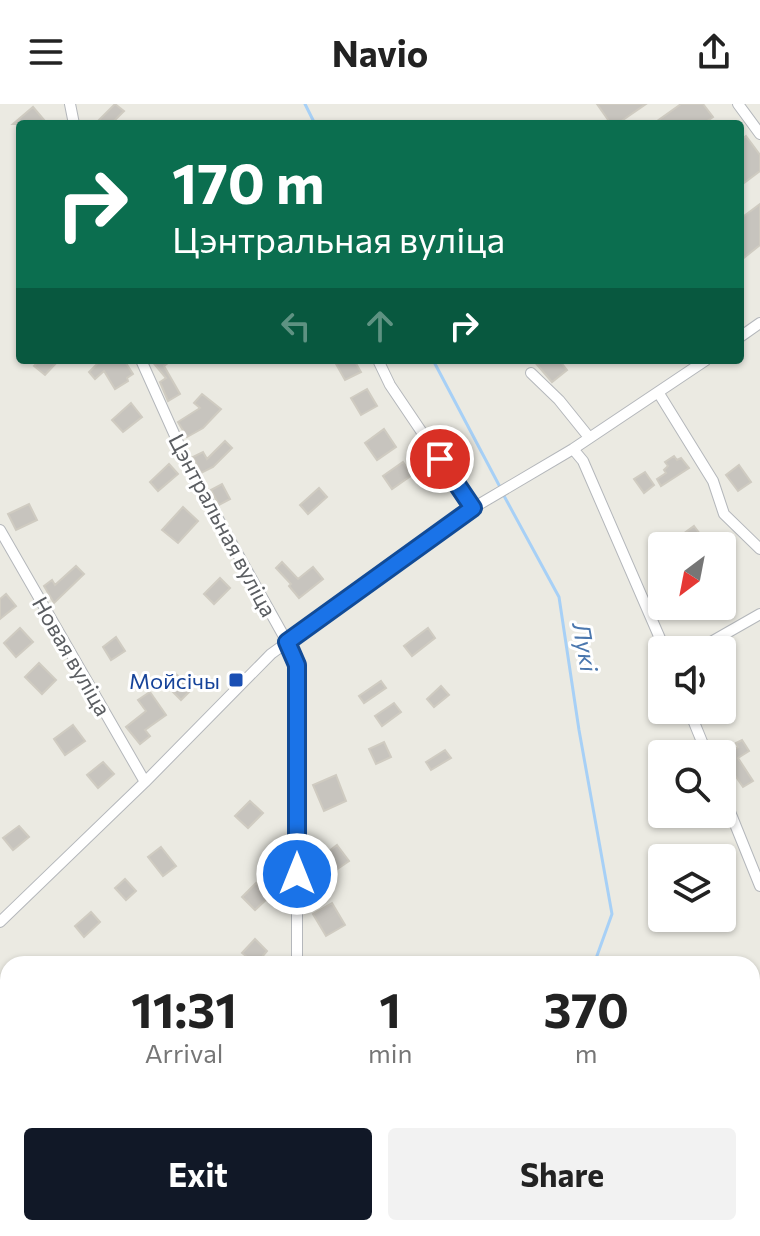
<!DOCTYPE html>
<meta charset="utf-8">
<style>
:root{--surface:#fff;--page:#f2f2f2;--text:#222;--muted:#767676;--accent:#111827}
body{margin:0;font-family:Commissioner,sans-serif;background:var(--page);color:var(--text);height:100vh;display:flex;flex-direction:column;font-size:30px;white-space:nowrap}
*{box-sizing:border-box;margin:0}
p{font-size:26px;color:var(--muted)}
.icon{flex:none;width:44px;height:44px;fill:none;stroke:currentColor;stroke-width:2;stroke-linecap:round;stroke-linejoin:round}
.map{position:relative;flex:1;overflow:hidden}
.side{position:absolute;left:0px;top:852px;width:760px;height:280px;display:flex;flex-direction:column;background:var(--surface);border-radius:24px 24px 0 0;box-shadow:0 2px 6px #0004}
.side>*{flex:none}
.banner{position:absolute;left:16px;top:16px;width:728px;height:244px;border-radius:8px;box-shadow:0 2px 6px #0004;background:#0b6e4f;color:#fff;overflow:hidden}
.needle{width:52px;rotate:212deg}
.controls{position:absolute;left:648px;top:428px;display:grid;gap:16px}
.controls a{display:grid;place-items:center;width:88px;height:88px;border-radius:8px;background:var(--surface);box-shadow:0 2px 6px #0004;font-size:40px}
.pin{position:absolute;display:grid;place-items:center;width:68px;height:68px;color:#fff;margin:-34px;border:4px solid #fff;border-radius:50%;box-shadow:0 2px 8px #0007}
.me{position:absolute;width:88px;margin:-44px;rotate:0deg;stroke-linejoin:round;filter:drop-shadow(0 0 6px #0008)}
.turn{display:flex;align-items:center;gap:28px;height:168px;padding:0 24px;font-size:36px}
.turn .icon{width:104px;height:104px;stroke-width:2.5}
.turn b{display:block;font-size:56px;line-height:68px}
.lanes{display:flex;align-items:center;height:76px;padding:0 24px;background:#0003;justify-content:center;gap:40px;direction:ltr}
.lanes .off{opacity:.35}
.eta{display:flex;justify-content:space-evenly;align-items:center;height:136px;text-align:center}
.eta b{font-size:48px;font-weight:700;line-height:56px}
.button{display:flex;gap:16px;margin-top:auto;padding:16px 24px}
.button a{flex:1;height:92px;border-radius:8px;background:var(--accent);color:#fff;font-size:32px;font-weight:700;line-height:92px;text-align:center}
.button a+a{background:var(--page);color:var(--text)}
header{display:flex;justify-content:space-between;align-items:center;height:104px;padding:0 24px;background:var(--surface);font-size:36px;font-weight:700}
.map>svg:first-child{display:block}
</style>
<header><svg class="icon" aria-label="menu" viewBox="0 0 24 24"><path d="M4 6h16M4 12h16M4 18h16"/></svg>Navio<svg class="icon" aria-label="share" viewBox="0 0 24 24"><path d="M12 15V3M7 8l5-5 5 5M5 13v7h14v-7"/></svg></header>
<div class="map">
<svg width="760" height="1132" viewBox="0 0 760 1132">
<rect width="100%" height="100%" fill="#ebeae2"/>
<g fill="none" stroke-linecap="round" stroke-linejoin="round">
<path stroke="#a7d0f6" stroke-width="3" d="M305 0 315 20
M433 256 500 383
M503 390 559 493 579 626 612 810 594 860
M573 1124 583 1132"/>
</g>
<path fill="#c7c4be" stroke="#cfcbc1" stroke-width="2" d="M115 0 124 7 111 20H95Z
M597 0H646L617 20H611Z
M681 0H703L713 13 703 20H653Z
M33 3 45 17 41 20H13Z
M746 32 760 51V67L740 82V37Z
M760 100V141L740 157V115Z
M40 256H59L45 271 34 262Z
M101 256H124L133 270 127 274 128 277 115 285 104 267 95 275 89 268Z
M151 256H172L164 262 180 290 168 297 160 278 166 274Z
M343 256H354L361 268 345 276 336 260Z
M533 256H559L567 266 552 278Z
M367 285 377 302 361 311 351 294Z
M202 290 221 305 203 324 187 333 178 318 200 304 194 299Z
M131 299 142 313 123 328 112 316Z
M384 325 396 343 377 356 365 339Z
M225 337 232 344 213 363 201 369 193 353 203 348 207 355Z
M674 352 677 356 681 354 689 364 661 382 657 375 666 369 664 366 668 362 665 358Z
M403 358 412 371 392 385 383 372Z
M169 360 178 370 158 387 150 378Z
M739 361 751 378 738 387 726 371Z
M645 368 654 381 644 389 634 375Z
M222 380 230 395 219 401 211 386Z
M319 384 327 393 308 410 300 401Z
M29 400 37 416 16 426 8 410Z
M183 403 198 417 178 439 162 426Z
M694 422 709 442H686L679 433Z
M282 458 298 475 313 463 323 475 299 494 289 482 291 480 276 464Z
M76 462 84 470 54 499 44 482 52 476 55 481Z
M220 474 230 484 214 500 204 490Z
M6 490 16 502 0 515V495Z
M20 524 33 538 16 553 4 539Z
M428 524 435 534 412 552 404 542Z
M116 533 125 547 111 556 103 543Z
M39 559 56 576 42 590 25 573Z
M176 570 192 585 181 596 166 581Z
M381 577 386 584 364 599 359 592Z
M441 582 449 591 434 603 427 595Z
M150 588 166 611 145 626 150 632 140 640 126 623 146 607 138 596Z
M394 599 401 608 382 622 375 612Z
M73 621 85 637 65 651 54 635Z
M742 636 749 647 738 654 753 677 743 683 730 664 726 667 722 661V654L738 643 736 639Z
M384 638 391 653 376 660 369 645Z
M445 646 451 654 431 666 426 658Z
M103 658 114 670 98 684 87 671Z
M336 671 346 697 324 707 313 681Z
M250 697 263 709 248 724 235 712Z
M19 722 29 733 13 746 3 734Z
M337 741 349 757 336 766 324 751Z
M161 743 176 762 163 772 148 753Z
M125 775 136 787 126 796 115 784Z
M256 779 269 793 255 806 242 793Z
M332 799 345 821 326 832 313 810Z
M91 808 100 818 84 833 75 822Z
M255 835 267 847 256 860 242 849Z"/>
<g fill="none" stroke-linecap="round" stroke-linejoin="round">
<defs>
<path id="minor" d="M70 0 74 20
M738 0 760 30
M740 233 760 219
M141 256 189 363 287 538 297 561V860
M378 256 390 281 473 404
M531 269 559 296 588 332
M658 288 713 377 724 410 760 445
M573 345 583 357 665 546
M0 426 145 678
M697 546 760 510
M689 606 707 650
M722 688 760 782
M0 818 145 678 271 550 473 404 573 345 706 256
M298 1124V1132"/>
</defs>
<use href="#minor" stroke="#b4b7bb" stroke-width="12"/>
<path stroke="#9ac1a7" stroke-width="2" stroke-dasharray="8 4" stroke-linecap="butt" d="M0 1083 8 1088
M60 1124 72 1132"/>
<use href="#minor" stroke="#fff" stroke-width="10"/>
</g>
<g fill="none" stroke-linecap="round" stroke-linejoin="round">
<defs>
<path id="route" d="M297 770V561L287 538 473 404 440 355"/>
</defs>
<use href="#route" stroke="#114b97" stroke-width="20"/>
<use href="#route" stroke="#1a73e8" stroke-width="14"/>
</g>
<rect fill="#1a4fb4" stroke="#fff" stroke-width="3" x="228" y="568" width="16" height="16" rx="4"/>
<g text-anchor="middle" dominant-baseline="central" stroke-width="6" stroke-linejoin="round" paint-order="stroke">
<g font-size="22" fill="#5a5d61" stroke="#fff">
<text transform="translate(223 421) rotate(62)">Цэнтральная вуліца</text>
<text transform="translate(72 552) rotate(60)">Новая вуліца</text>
</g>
<g font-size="22" fill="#164399" stroke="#fff" text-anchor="end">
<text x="220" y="576">Мойсічы</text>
</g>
<g font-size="24" font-style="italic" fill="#4a77ae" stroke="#fff">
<text transform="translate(586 543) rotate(80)">Лукі</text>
</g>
</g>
</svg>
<div class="controls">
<a><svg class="needle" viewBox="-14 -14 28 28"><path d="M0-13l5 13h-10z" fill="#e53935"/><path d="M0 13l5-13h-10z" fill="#767676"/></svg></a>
<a><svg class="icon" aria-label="sound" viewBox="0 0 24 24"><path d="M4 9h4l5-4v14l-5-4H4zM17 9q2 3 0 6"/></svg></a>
<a><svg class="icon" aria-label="search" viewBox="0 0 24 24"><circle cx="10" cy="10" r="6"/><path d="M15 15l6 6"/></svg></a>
<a><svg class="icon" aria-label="layers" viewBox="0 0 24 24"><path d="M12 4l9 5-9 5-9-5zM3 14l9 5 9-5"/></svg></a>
</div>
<div class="pin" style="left:440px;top:355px;background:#d93025"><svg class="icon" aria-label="arrive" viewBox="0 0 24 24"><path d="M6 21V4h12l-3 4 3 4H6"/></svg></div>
<svg class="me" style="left:297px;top:770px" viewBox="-20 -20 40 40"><circle r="17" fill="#1a73e8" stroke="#fff" stroke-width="3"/><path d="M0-11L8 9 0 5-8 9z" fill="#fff"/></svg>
<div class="banner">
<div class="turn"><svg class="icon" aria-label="right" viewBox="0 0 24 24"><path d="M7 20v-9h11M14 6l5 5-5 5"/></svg><div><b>170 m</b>Цэнтральная вуліца</div></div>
<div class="lanes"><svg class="icon off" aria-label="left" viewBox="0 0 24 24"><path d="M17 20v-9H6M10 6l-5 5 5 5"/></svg><svg class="icon off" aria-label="ahead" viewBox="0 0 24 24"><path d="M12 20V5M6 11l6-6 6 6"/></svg><svg class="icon" aria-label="right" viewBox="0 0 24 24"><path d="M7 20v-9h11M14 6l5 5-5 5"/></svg></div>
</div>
<section class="side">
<div class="eta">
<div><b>11:31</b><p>Arrival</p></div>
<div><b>1</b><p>min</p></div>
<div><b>370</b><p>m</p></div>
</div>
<div class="button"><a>Exit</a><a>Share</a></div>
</section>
</div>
